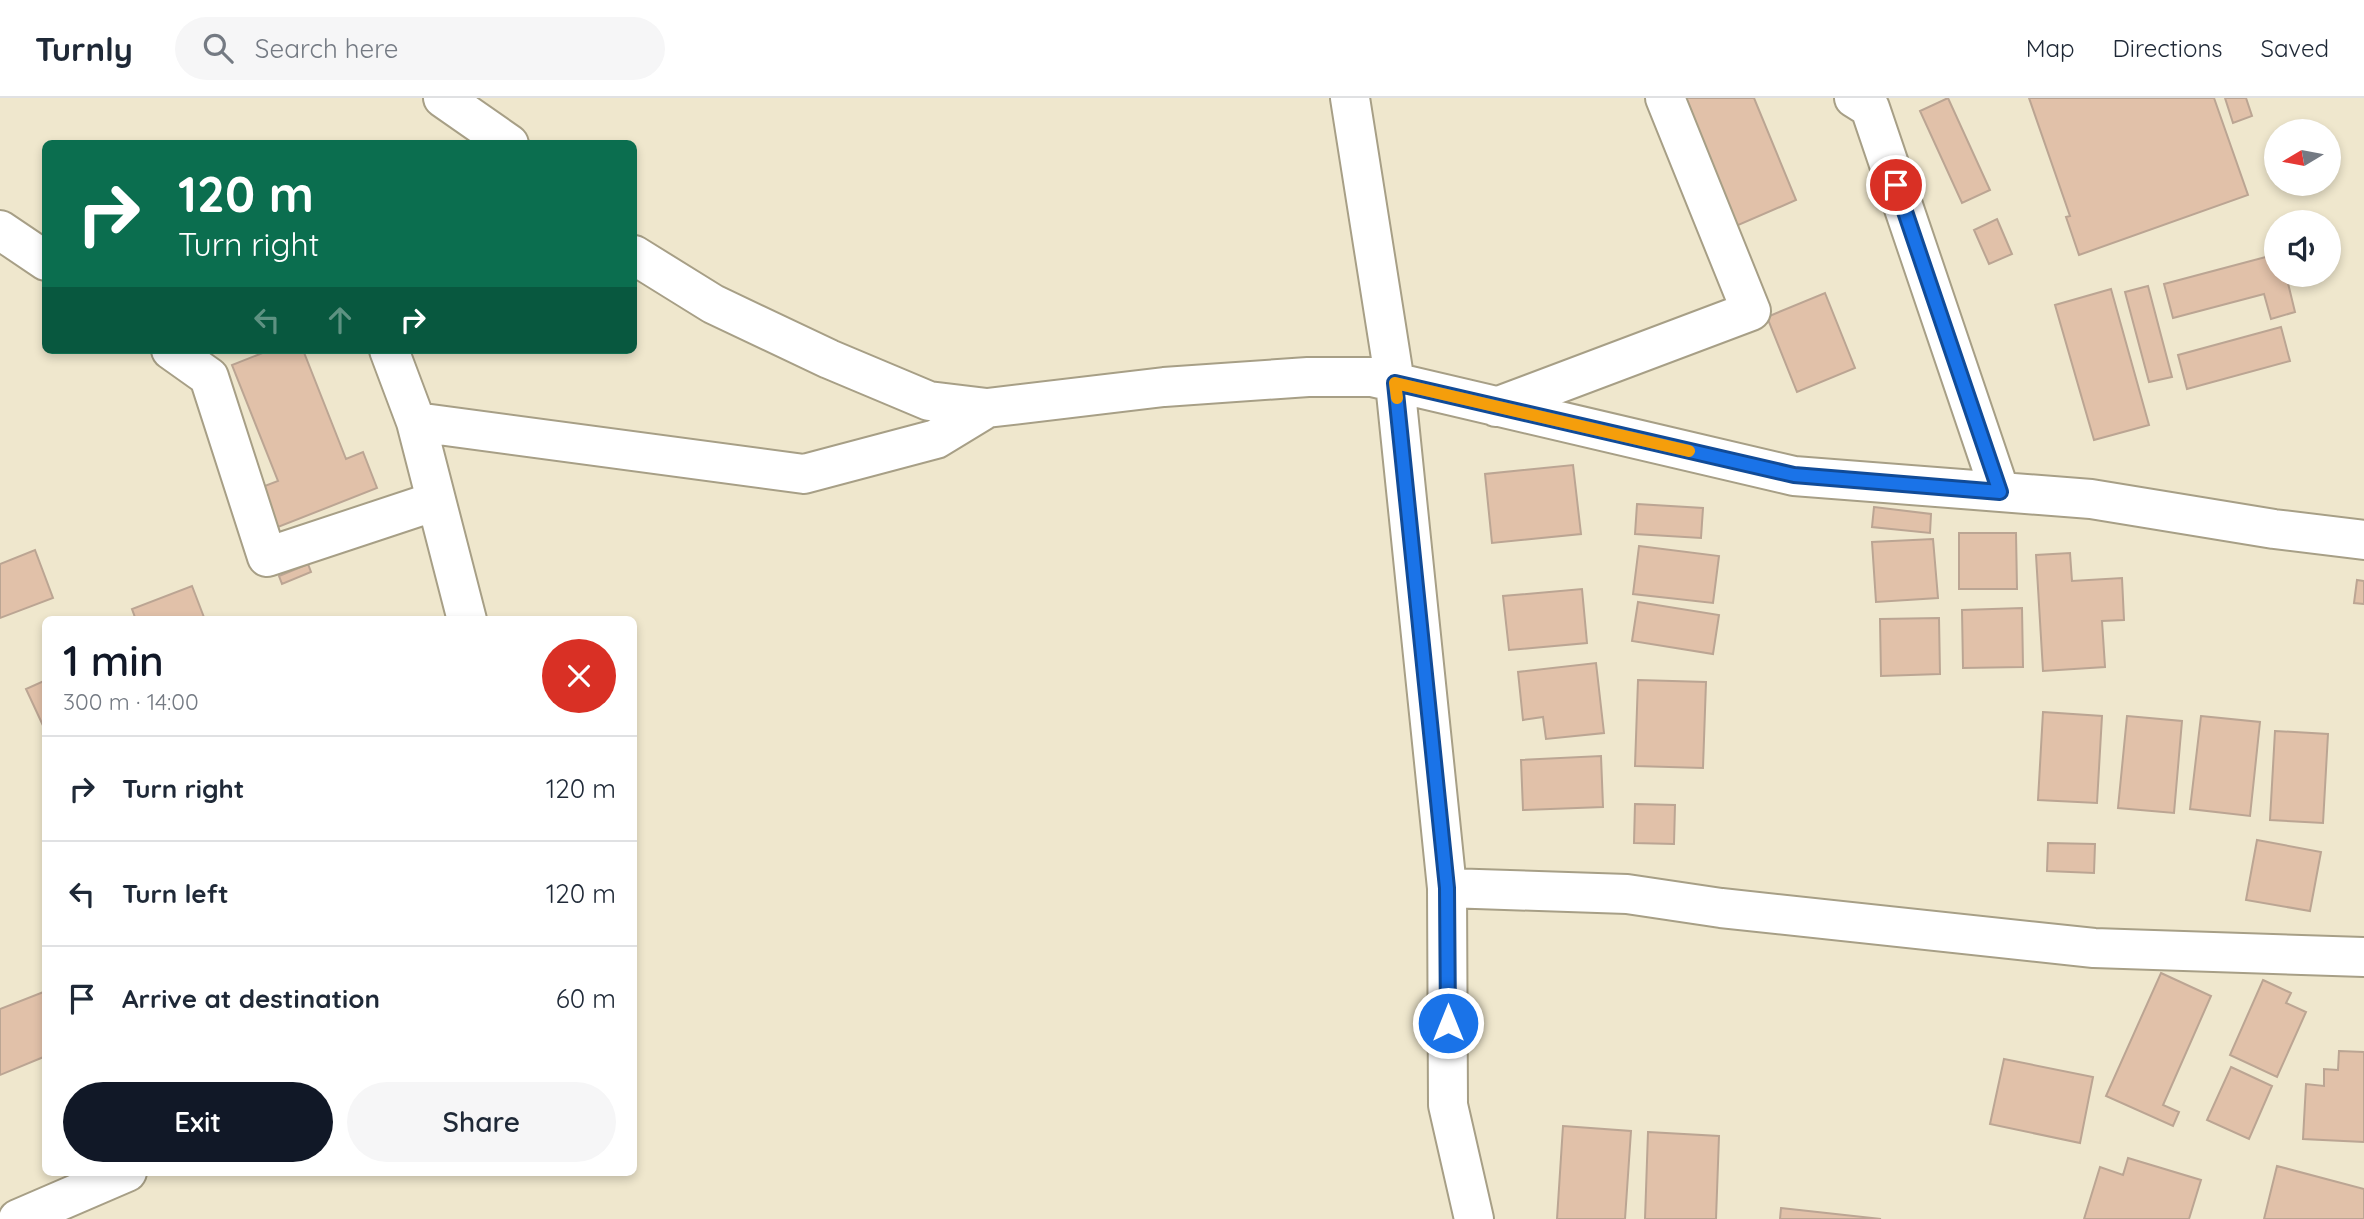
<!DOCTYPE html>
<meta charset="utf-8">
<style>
:root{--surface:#fff;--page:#f6f6f7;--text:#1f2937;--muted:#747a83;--line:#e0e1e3;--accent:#111827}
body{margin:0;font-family:Quicksand,sans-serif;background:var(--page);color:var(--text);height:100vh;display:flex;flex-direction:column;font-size:26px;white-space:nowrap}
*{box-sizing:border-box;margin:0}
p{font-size:23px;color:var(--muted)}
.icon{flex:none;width:38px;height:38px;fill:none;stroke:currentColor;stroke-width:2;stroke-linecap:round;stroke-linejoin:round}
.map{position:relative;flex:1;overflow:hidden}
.panel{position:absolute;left:42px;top:518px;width:595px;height:560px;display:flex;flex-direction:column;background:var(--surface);border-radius:10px;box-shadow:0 4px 10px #0003}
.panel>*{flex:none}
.hud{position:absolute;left:42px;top:42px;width:595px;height:214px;border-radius:10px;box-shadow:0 4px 10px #0003;background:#0b6e4f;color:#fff;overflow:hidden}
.needle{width:46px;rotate:260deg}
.controls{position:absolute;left:2264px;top:21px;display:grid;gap:14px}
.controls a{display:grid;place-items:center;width:77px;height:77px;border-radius:50%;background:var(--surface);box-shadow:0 4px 10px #0003;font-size:35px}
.pin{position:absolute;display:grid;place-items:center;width:60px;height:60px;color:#fff;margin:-30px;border:4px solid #fff;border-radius:50%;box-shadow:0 2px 7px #0007}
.me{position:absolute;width:77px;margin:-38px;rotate:0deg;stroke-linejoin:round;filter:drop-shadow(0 0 5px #0008)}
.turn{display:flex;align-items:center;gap:24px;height:147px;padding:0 21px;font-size:32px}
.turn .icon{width:91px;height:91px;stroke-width:2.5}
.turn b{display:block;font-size:49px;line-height:60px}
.lanes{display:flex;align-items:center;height:66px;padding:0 21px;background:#0003;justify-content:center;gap:35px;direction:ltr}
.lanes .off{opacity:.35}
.round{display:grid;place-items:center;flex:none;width:74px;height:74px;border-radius:37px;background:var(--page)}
.overview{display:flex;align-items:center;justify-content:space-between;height:119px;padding:0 21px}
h1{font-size:42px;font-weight:600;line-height:52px;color:var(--accent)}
.primary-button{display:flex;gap:14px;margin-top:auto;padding:14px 21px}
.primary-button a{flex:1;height:80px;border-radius:42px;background:var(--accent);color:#fff;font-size:28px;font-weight:600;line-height:80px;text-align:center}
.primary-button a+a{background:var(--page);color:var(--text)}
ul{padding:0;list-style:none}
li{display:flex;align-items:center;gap:21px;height:105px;padding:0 21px;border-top:2px solid var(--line)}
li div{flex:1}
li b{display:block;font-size:26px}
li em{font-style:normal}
header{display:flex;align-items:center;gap:42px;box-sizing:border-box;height:98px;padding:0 35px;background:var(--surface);border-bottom:2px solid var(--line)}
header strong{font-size:33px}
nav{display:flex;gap:38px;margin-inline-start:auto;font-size:24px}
.search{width:490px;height:63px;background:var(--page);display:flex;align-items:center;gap:18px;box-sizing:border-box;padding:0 24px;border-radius:38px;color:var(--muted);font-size:26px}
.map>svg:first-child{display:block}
</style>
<header>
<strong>Turnly</strong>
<div class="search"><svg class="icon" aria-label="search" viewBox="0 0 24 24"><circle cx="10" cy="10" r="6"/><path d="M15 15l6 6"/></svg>Search here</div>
<nav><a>Map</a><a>Directions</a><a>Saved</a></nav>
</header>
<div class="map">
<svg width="2364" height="1121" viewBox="0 0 2364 1121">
<rect width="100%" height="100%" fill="#efe7cd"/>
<path fill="#e1c1a9" stroke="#bba593" stroke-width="2" d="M1682 0H1754L1796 102 1736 128Z
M1948 0 1990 92 1962 105 1920 13Z
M2029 0H2214L2248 97 2079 157 2066 119 2070 118Z
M2225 0H2246L2252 18 2233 25Z
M1997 121 2012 156 1989 166 1974 132Z
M2277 156V177H2286L2295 214 2271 221 2264 196 2173 220 2164 186Z
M2148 188 2172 279 2149 284 2125 194Z
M2111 191 2149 327 2094 342 2055 207Z
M1825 195 1855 270 1797 294 1767 219Z
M2281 229 2290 263 2187 291 2178 257Z
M270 252H303L346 361 363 354 377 390 278 429 262 389 278 383 232 267Z
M1573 367 1581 436 1492 445 1485 376Z
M1637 406 1703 410 1701 440 1635 436Z
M1874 409 1931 416 1930 435 1872 429Z
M1959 435H2016L2017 491H1959Z
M1933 441 1938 500 1876 504 1872 444Z
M1639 448 1719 458 1713 505 1633 496Z
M35 452 53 500 0 520V466Z
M2070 455 2072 483 2122 480 2124 522 2102 523 2105 569 2043 573 2036 457Z
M308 466 311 474 282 486 279 478Z
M2357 482 2364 483V506L2354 505Z
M192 488 205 522H136L132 511Z
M1582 491 1587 545 1509 552 1503 498Z
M1638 504 1719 517 1713 556 1632 543Z
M2022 510 2023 569 1963 570 1962 512Z
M1939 520 1940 576 1881 578 1880 521Z
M1596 565 1604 635 1546 641 1543 619 1523 622 1518 574Z
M46 582V634L26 591Z
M1638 582 1706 584 1703 670 1635 668Z
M2043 614 2102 618 2097 705 2038 702Z
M2127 618 2182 623 2174 715 2118 710Z
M2201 618 2260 624 2250 718 2190 711Z
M2275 633 2328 636 2323 725 2270 722Z
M1601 658 1603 709 1523 712 1521 662Z
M1635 706 1675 707 1674 746 1634 745Z
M2257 742 2321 754 2310 813 2246 802Z
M2048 745 2095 746 2094 775 2047 773Z
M2161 875 2211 898 2163 1007 2179 1014 2173 1028 2106 998Z
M2263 882 2291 895 2286 905 2306 914 2277 979 2230 957Z
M46 893V958L0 977V911Z
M2339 953 2364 954V1044L2303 1041 2306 986 2324 988V971L2338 972Z
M2004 961 2093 979 2080 1045 1990 1026Z
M2231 969 2272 988 2249 1041 2207 1022Z
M1563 1028 1631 1033 1625 1121H1557Z
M1648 1034 1719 1038 1716 1121H1645Z
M2128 1060 2201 1082 2189 1121H2084L2100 1069 2123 1077Z
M2277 1068 2364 1091V1121H2264Z
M1781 1110 1881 1121H1780Z"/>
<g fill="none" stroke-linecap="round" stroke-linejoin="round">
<defs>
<path id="minor" d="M443 0 509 46
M1350 0 1395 285 1447 790 1448 1007 1474 1121
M1854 0 1870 10 2000 394
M0 132 46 163
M634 157 713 206 829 261 929 303 987 310 1164 289 1308 279H1372L1794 378 2091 401 2274 431 2364 442
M171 252 209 279 267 459 436 403
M389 252 416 324
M1496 309 1751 213 1665 0
M467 522 416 324 804 376 936 341 987 310
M1447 790 1627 796 1721 810 2094 850 2364 859
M18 1121 127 1074"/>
</defs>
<use href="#minor" stroke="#a79f86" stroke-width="42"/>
<use href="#minor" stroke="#fff" stroke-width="38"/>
</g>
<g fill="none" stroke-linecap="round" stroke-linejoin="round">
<defs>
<path id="route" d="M1448 925 1447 790 1395 285 1794 377 2000 394 1896 87"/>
</defs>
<use href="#route" stroke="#114b97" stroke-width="18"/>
<use href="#route" stroke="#1a73e8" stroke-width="12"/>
<path stroke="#f59e0b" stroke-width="12" d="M1397 300 1395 285 1689 353"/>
</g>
</svg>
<div class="controls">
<a><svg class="needle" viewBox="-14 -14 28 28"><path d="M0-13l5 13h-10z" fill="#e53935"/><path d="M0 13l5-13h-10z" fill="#747a83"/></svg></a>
<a><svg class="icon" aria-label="sound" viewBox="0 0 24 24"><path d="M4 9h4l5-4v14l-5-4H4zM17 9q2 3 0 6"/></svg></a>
</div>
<div class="pin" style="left:1896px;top:87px;background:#d93025"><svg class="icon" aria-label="arrive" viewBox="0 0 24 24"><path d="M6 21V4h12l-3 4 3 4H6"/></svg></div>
<svg class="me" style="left:1448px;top:925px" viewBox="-20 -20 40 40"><circle r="17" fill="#1a73e8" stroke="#fff" stroke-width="3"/><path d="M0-11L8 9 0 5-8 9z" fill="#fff"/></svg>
<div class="hud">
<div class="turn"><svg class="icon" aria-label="right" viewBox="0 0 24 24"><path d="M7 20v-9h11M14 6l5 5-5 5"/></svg><div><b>120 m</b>Turn right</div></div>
<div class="lanes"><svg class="icon off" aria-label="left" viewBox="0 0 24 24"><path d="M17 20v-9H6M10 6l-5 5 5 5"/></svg><svg class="icon off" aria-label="ahead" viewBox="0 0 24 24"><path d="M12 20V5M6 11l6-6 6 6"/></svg><svg class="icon" aria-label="right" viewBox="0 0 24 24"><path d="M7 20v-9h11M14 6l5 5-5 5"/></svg></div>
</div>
<section class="panel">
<div class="overview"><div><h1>1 min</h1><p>300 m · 14:00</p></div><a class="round" style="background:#d93025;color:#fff"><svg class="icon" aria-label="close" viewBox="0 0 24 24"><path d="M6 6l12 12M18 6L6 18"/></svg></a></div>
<ul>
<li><svg class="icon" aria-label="right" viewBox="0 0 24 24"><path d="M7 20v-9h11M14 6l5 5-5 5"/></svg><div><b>Turn right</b></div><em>120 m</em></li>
<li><svg class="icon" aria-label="left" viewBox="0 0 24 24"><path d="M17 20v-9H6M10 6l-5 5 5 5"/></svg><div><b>Turn left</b></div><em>120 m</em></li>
<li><svg class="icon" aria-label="arrive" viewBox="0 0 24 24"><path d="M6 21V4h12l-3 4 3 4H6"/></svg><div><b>Arrive at destination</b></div><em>60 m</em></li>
</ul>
<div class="primary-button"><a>Exit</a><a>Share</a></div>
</section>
</div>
